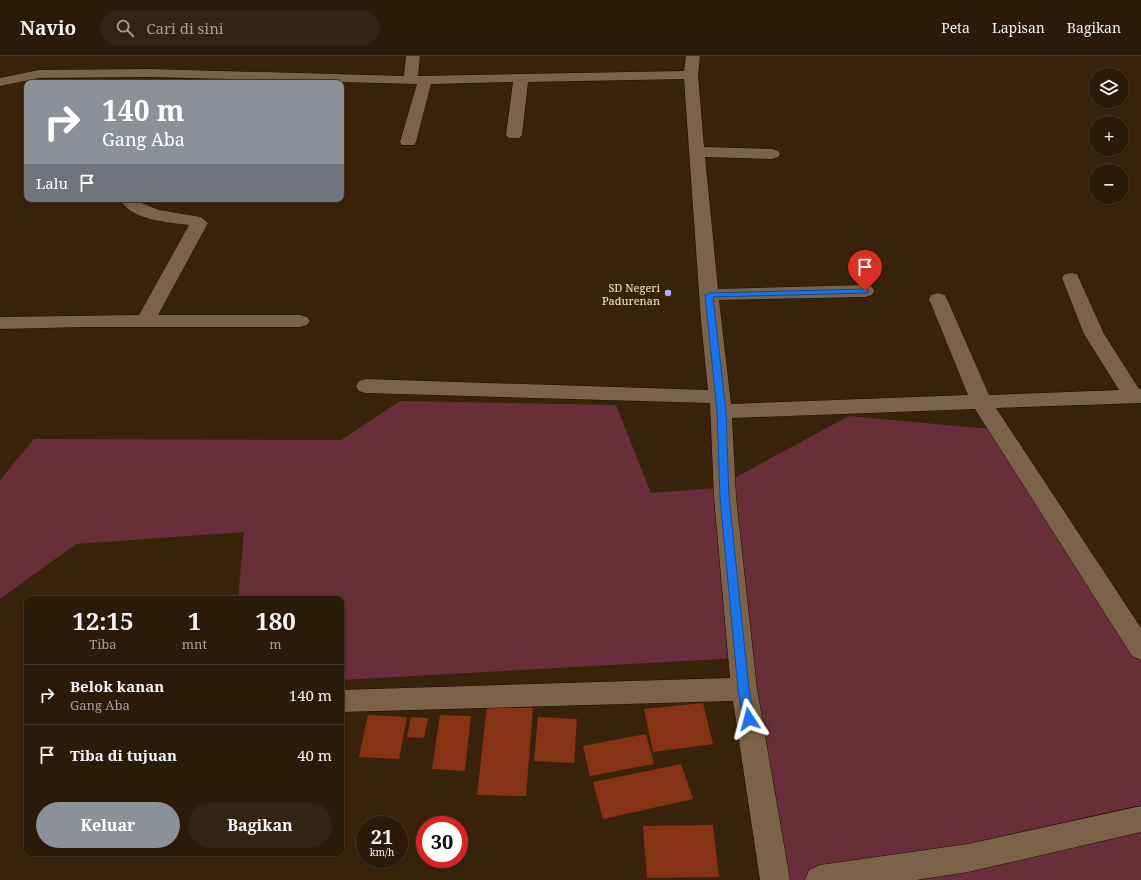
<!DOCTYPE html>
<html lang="id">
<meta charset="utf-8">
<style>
:root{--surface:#2a1a08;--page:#322312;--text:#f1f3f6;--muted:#a5a19c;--line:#463829;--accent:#8c9099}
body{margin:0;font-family:"Noto Serif",serif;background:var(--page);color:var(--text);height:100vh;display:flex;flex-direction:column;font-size:15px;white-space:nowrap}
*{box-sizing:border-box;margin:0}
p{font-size:13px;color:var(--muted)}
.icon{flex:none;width:22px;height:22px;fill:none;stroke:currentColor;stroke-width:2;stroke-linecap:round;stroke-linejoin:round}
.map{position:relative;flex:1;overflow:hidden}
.sheet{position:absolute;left:24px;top:540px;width:320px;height:260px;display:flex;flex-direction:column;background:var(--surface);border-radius:8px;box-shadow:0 2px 6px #0003,0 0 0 1px var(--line)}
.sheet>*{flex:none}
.hud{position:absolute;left:24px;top:24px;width:320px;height:122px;border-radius:8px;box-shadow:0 2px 6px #0003,0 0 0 1px var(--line);background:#8c9099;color:#fff;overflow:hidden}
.tools{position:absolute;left:1089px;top:12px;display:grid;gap:8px}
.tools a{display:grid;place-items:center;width:40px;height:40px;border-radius:50%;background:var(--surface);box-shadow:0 2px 6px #0003,0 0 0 1px var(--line);font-size:20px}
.speed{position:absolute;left:356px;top:760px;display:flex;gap:8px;font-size:20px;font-weight:700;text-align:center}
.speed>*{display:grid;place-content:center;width:52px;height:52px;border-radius:50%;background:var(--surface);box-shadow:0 2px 6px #0003,0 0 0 1px var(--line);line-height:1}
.speed small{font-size:10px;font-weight:400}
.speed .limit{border:6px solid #d22;background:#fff;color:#111}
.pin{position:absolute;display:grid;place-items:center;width:34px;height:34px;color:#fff;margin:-41px -17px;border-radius:50% 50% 50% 0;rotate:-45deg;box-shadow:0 0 4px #0007}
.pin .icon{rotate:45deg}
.me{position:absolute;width:44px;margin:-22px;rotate:351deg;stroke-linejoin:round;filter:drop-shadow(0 0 3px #0008)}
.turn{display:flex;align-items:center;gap:14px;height:84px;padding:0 12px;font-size:18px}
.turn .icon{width:52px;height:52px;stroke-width:2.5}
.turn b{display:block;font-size:28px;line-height:34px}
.then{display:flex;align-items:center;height:38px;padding:0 12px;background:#0003;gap:8px;font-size:15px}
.eta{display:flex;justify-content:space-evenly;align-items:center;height:68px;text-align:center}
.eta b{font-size:24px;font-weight:700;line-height:28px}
.action{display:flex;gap:8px;margin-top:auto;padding:8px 12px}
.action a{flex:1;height:46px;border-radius:24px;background:var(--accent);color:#fff;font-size:16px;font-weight:700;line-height:46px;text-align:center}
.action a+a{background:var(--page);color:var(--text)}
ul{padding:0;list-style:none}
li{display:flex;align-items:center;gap:12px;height:60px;padding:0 12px;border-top:1px solid var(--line)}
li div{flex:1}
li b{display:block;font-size:15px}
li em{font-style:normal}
header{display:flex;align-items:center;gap:24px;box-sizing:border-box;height:56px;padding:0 20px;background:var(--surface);border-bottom:1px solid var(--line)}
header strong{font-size:19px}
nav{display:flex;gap:22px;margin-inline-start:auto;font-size:14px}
.search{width:280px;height:36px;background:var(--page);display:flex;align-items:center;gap:10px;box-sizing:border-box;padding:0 14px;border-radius:22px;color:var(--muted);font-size:15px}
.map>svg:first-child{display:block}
</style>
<header>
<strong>Navio</strong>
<div class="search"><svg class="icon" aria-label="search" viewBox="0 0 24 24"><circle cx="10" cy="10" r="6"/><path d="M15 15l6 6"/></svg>Cari di sini</div>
<nav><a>Peta</a><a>Lapisan</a><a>Bagikan</a></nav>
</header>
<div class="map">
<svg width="1141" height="824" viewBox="0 0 1141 824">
<rect width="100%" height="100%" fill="#38230a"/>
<path fill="#662f39" d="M400 345 616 349 651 437 716 432 849 360 989 373 1141 576V824H764L740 602 341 624V543H238L244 476 76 488 0 543V424L34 383 341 384Z"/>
<path fill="#863215" d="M703 647 713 688 653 696 644 653Z
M487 650 533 652 526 740 477 739Z
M368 659 407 661 399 703 359 701Z
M440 659 471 660 465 715 432 713Z
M411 661 428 662 424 682 407 681Z
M538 661 577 663 574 707 534 705Z
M646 678 654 708 590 720 583 690Z
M681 708 693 743 603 763 593 726Z
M713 769 719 821 647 822 643 770Z"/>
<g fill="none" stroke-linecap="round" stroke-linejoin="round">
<defs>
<path id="minor" d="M406 0H420L418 20 684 15 686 0H700L698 19 704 91 772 93 778 95 780 98 778 101 772 103 705 101 718 233 865 229 872 231 874 235 872 239 865 241 719 244 731 348 968 339 929 243 931 239 938 237 945 239 947 243 989 339 1119 334 1084 278 1062 222 1065 218 1071 217 1077 218 1104 278 1139 333H1141V347L996 352 1141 572V604L1132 600 975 353 732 362 736 441 757 633 790 824H760L733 645 341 656V634L730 622 714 441 710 347 366 337 359 335 356 330 359 325 366 323 708 334 701 264 684 23 528 26 522 79 519 82H509L506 79 513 26 431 28 416 86 414 89H402L400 86 417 28 150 21 39 22 0 30V22L39 14 150 13 404 20Z
M122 143H138L139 146 159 154 201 161 208 167 158 259H300L307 261 310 265 307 269 300 271H84L0 273V261L139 259 189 169C167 166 134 165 121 145Z
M1141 750V776L968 816 916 824H805L809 814 820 809 968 788Z"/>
</defs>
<use href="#minor" stroke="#1f0b00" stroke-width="1"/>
<use href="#minor" fill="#7b6249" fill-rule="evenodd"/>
</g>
<path fill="#1a73e8" stroke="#114b97" d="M865 233H868V237L713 241 726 355 729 441 749 633 754 663 753 666 749 668 745 666 743 663 738 633 720 441 717 355 705 239 709 237Z"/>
<circle fill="#afaefa" stroke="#38230a" stroke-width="1.5" cx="668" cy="237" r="4"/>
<g text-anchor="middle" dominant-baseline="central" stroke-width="4" stroke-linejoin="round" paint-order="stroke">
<g font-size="11" fill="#f6e8d9" stroke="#38230a" text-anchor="end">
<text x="660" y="231">SD Negeri<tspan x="660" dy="13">Padurenan</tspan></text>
</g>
</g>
</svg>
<div class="tools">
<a><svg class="icon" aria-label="layers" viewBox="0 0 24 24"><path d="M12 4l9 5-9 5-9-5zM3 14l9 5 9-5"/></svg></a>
<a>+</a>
<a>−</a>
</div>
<div class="speed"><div>21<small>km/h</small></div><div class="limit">30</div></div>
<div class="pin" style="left:865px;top:235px;background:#d93025"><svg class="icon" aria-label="arrive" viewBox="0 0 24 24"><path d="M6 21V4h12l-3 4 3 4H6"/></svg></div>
<svg class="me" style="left:749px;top:663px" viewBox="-20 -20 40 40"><path d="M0-17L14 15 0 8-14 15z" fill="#1a73e8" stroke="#fff" stroke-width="4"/></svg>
<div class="hud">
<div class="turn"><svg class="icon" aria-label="right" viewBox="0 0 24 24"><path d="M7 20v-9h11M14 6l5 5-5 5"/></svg><div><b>140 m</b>Gang Aba</div></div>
<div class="then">Lalu<svg class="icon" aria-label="arrive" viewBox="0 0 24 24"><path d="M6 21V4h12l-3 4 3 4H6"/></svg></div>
</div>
<section class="sheet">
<div class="eta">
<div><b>12:15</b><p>Tiba</p></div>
<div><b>1</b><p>mnt</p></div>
<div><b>180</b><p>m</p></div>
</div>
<ul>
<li><svg class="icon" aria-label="right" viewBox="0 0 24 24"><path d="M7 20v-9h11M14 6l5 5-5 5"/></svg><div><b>Belok kanan</b><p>Gang Aba</p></div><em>140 m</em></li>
<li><svg class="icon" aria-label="arrive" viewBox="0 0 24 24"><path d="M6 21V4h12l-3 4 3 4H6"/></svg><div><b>Tiba di tujuan</b></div><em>40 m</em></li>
</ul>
<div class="action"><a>Keluar</a><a>Bagikan</a></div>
</section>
</div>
